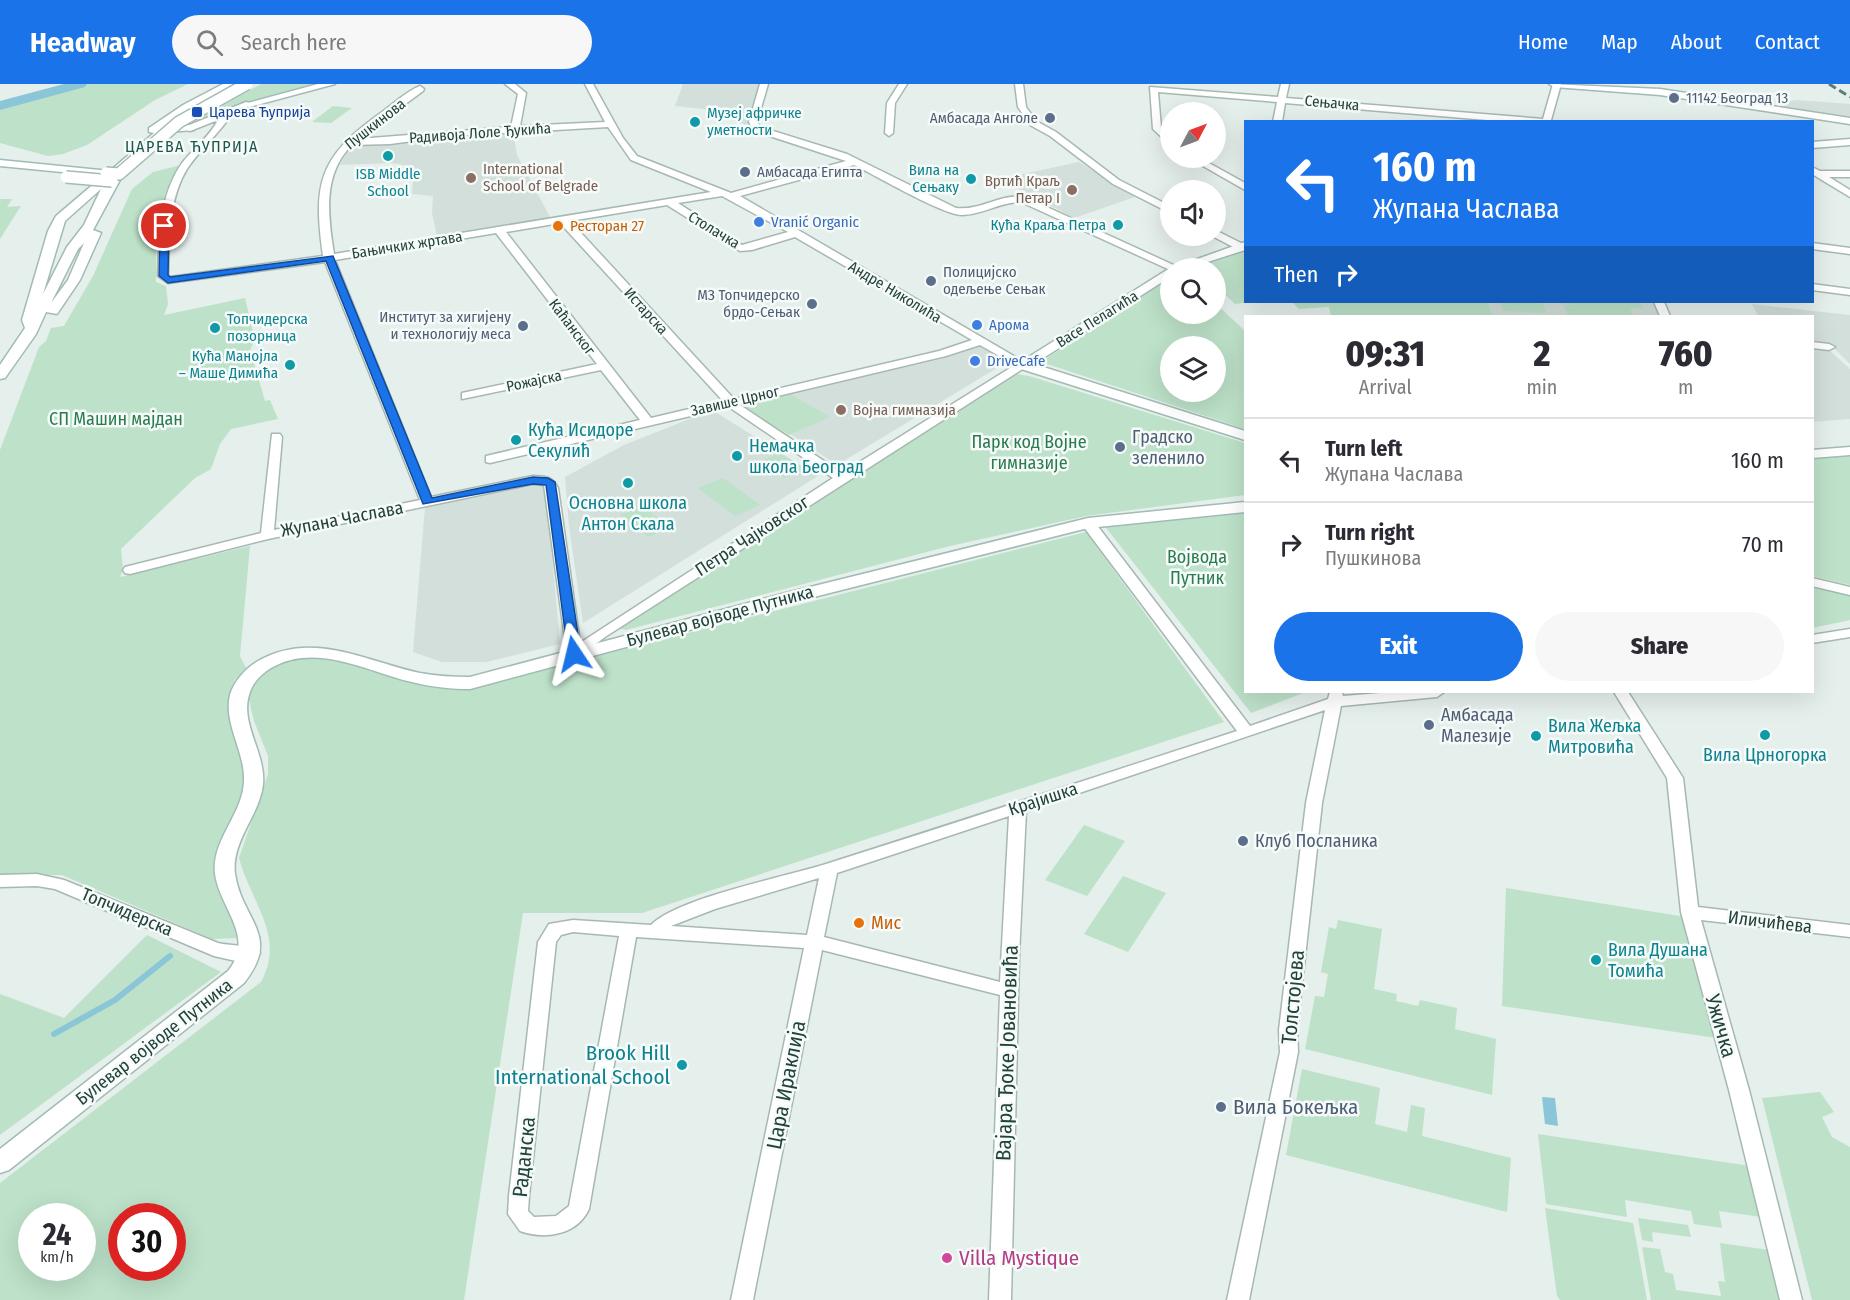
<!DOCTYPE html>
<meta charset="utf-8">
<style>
:root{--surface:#fff;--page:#f7f7f7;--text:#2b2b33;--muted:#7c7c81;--line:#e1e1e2;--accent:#1a73e8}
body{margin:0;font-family:"Fira Sans Condensed",sans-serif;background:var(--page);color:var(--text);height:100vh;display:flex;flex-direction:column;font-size:22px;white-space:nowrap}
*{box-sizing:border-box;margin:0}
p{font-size:20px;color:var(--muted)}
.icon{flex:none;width:33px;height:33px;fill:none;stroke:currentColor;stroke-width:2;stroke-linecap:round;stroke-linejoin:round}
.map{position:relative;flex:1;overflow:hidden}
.side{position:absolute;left:1244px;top:231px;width:570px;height:378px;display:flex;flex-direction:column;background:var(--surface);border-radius:0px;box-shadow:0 6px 24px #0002}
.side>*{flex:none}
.top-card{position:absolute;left:1244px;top:36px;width:570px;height:183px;border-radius:0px;box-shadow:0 6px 24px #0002;background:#1a73e8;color:#fff;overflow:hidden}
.needle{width:39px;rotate:49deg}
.controls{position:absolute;left:1160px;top:18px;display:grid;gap:12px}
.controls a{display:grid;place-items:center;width:66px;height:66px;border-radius:50%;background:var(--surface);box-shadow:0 6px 24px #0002;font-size:30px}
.speed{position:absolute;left:18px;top:1119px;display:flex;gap:12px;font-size:30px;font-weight:700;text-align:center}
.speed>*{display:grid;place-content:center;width:78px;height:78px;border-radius:50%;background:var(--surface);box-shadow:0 6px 24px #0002;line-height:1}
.speed small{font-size:15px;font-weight:400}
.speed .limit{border:9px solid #d22;background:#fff;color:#111}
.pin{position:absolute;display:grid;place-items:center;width:51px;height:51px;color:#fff;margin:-26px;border:3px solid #fff;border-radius:50%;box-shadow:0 2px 6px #0007}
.me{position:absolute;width:66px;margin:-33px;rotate:350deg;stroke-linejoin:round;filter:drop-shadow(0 0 4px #0008)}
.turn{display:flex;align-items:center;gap:21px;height:126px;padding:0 30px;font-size:27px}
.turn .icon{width:78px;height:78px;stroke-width:2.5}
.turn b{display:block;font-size:42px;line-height:51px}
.then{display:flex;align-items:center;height:57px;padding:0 30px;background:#0003;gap:12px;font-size:22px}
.eta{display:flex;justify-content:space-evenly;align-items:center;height:102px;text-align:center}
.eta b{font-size:36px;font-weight:800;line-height:42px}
.action{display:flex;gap:12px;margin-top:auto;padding:12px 30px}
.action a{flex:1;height:69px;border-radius:36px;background:var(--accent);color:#fff;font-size:24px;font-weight:800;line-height:69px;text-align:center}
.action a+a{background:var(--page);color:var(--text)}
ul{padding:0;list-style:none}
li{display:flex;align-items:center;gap:18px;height:84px;padding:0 30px;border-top:2px solid var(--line)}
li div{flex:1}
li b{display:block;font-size:22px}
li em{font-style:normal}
header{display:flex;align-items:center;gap:36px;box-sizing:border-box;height:84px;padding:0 30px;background:var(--accent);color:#fff}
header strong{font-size:28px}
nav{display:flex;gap:33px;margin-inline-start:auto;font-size:21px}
.search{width:420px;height:54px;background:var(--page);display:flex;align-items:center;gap:15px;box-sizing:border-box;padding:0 21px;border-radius:33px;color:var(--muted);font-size:22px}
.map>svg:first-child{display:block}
</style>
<header>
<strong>Headway</strong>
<div class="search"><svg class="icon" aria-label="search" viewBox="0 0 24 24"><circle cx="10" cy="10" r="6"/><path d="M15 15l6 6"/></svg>Search here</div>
<nav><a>Home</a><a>Map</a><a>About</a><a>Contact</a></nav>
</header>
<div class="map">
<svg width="1850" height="1216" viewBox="0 0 1850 1216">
<rect width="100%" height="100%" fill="#e5efeb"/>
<path fill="#d3dfda" d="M683 0H761L751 39 746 41 704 25 675 22Z
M1797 16 1850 20V34L1783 24 1785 18Z
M513 48 517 71 551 135 437 152 432 129 433 112 412 110 414 83 392 79 340 81 351 61 429 53Z
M1079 78 1135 113 1074 134 1000 95Z
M1488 218H1653L1660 232H1493Z
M1752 220 1850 231V280L1831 261 1812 259V232H1758Z
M979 260 1010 276 837 381 745 320 937 276 961 269Z
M1812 265 1830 267 1850 285V335L1812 338Z
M712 326 818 392 583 539 569 442 565 393 624 361Z
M533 402H543L547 417 560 560 486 578H442L413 568 425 423Z"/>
<path fill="#bde1c9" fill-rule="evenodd" d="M85 0H188L155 16 87 61 63 70 48 72 0 59V24Z
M261 0H321L248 18 194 38Z
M333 22 352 24 331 39 312 38Z
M185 80C155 118 156 151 156 198L166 202 168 220 164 231 245 214 255 256 250 266 265 317 270 316 278 335 231 345 220 360 211 385 195 394 121 465 123 486 120 493 250 462 240 572 246 584 235 596 230 610 232 634 247 686 225 815 237 854 212 855 62 791H0V366L39 263 46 257 51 244 64 242 93 192 132 105 153 88Z
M0 115H12L7 123 21 122 0 155Z
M1245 167V218H1252L1235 220 1215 201V184H1201L1204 181Z
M1170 194V230H1215V219L1245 247V345L1041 278ZM1170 262H1215V308H1170Z
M1292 218H1488L1493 232H1331L1329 223 1299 225Z
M1500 218H1542L1546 229 1503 227Z
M1547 218H1640L1643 225 1630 224 1634 232H1568L1564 221H1578Z
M1016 290 1029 292 1245 359V411L1086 432 950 462 626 546 618 544Z
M785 307 830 333 789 351 745 324Z
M779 369 805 384 784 394 759 378Z
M1850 372V501L1812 492V375Z
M723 394 760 421 735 432 698 404Z
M643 422 671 444 648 453 620 431Z
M1245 429V608H1306L1251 629 1104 441Z
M1086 448 1224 638 642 829H523L464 1216H0V1099L261 898C286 852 251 819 239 774L268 690V672L254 637 248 612 259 591 269 583 307 570 368 583 432 603 467 605ZM32 1132H82V1184H32ZM122 1132H172V1184H122Z
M1812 502 1850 510V536L1812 544Z
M1084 741 1125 757 1087 812 1045 796Z
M1123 792 1166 809 1128 868 1084 850Z
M1506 804 1686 833 1716 954 1502 922Z
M1338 836 1382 845 1374 905 1397 910 1396 917 1418 922 1420 916 1457 924 1455 945 1496 955 1492 1011 1305 965 1315 912 1324 913 1328 890 1321 888 1329 843 1336 845Z
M147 851 221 888 0 1051V910L64 934Z
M1302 985 1380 1004 1375 1040 1407 1048 1411 1021 1425 1024 1422 1052 1511 1074 1507 1128 1286 1071Z
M1820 1008 1834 1028 1822 1033 1832 1053 1850 1063V1216H1812L1762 1014Z
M1538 1050 1750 1082 1761 1133 1719 1127 1722 1144 1694 1140 1691 1127 1625 1116 1627 1133 1546 1120Z
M1545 1124 1633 1139 1647 1216H1560L1557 1212Z
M1638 1134 1688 1141 1691 1153 1652 1148 1653 1158 1642 1156Z
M1720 1159 1769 1166 1781 1216H1651L1642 1163 1660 1165 1665 1188 1673 1190 1676 1206 1721 1212 1718 1197 1725 1198Z"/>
<path fill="#8ac6d7" d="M1542 1013 1555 1014 1558 1042 1545 1040Z"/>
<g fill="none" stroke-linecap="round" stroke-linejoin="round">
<path stroke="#8ac6d7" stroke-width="6" d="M54 950 115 916 170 872"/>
<path fill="#8ac6d7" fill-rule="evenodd" d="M64 0H87L85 3 0 26V17Z"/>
<defs>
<path id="street" d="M505 0H515L526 9 520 42 605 38 585 0H593L623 54 637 72 731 109 846 77 754 47 749 38 760 0H768L757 38 760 43 847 70 956 124C980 127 1001 109 1025 113L1180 184 1170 186 1021 118C1000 118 982 131 962 131 943 131 875 91 854 81L740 112 1029 281 605 553 579 573 574 574 567 570 544 401 533 400 268 455 130 490 125 489 123 486 125 483 261 449 272 350H280L282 353 274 446 420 416 325 178 168 199 158 192C159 153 159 112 182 79 193 65 210 52 218 36L190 47 187 46V42L246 18 253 20 226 33V38C214 54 198 68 187 85 168 116 169 156 168 191L170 193 323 172C313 101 318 74 378 31 391 22 405 8 420 2L424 5 423 7 358 55 511 43 518 10ZM608 43 631 76 711 108 334 170C328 133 322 90 352 61L390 60 450 52ZM722 112 788 148 742 161 678 119ZM667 121 740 167 752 166 795 153 972 256 939 267 734 315 570 137ZM560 139 723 317 651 334 506 148ZM496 149 597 280 462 309V315L601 286 640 336 486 372V378L490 379 729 323 833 394 580 559 558 404C552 392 546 393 533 392L431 413 335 176ZM980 261 1015 281 842 389 740 321 946 272Z
M899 0H907L895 19 893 49 889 52 885 49 887 19Z
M1015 0H1023L1026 23 1036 37 1056 48 1119 96 1170 122V129L1113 100 1050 52 1030 41 1018 23Z
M1281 0H1289L1286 14 1543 35 1553 0H1561L1551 36 1553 38H1511L1285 19 1282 38H1273L1277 18 1158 8 1161 44 1170 53V61L1153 45 1150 3 1278 13Z
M1189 74H1200L1245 99V106Z
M1812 83 1820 87H1850V93H1829L1850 106V113L1812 90Z
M1215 146 1245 161V165H1237L1212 152H1215Z
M1812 159 1850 164V170L1812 165Z
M1812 200 1850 205V211L1812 206Z
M1654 218H1664L1670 232H1660Z
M1812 258 1829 260 1835 263 1829 266 1812 264Z
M1088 435 1093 436 1250 642 1328 615 1330 608H1342L1343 612 1393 608H1444L1437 613 1341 622 1322 719 1297 946 1298 968 1249 1216H1227L1280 968 1279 946 1306 719 1325 626 1026 727 1019 872 1011 1216H989L1000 911 822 866 753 1216H731L804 864 636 853 589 1125C577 1151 545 1156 520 1147L508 1130 509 1112 538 858 549 840 573 836 651 841C677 814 785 793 826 780 963 737 1100 691 1237 647L1083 442 1081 439ZM1009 732 1000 898 824 853 837 789ZM819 794 807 851 671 842 715 825ZM573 848 619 852 569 1122 556 1132 534 1133 528 1127 529 1112 556 858 561 851Z
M1812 494 1850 503V511L1812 502Z
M1850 545V553L1812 559V551Z
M1614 608H1628L1683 694 1698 823 1850 841V853L1701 836 1749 1006 1802 1216H1780L1729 1006 1681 828 1667 694Z
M37 790 64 796 218 859C231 862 245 861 257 864L260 869 257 874 236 877 214 872 55 805 37 802 0 803V791Z"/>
<path id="secondary" d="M223 0H236L166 42 190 41 194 42V46L168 48 118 91 121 94 93 146 101 149 80 196 57 230 46 228 36 250 5 294 0 295V281L25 244 22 236 48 147 56 132 103 92 0 82V76L110 87 154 49 149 48V44L183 21ZM101 105 84 141 67 163 43 210 65 137ZM84 159 68 196 51 219 78 165Z
M318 0H335L249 23 244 20Z
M1549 0 1660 5 1850 34V40L1660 11 1554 3Z
M1850 55V61L1812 64V58Z
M1245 158V166L1189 184H1172Z
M1170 184V193L1034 280 1245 347V356L1018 284 1016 281Z
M1850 363V371L1812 374V366Z
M1245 418V428L1088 444 798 517 470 605C451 605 434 603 416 599 369 589 317 557 271 584 261 590 252 599 249 611 240 640 266 670 263 700 260 731 231 757 235 790 242 837 282 851 244 899L9 1086 0 1089V1065L228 887C256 853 220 825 215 790 211 756 244 729 244 696 245 668 223 638 230 611 234 597 246 584 258 577 312 546 365 577 420 589 437 592 453 593 470 593L786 509 1088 434Z"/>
</defs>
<use href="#street" stroke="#a7b8b3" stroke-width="3"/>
<use href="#secondary" stroke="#a2bbb4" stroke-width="3"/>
<use href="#street" fill="#fff" fill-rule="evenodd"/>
<use href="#secondary" fill="#fff" fill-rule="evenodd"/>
<path stroke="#5d7d77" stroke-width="3" stroke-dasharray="8 4" stroke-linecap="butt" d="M1829 0 1850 13"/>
<defs>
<path id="secondary-bridge" d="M106 89 119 90 179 38 247 0
M66 93 112 97"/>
</defs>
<use href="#secondary-bridge" stroke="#a2bbb4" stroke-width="14" stroke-linecap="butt"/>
<use href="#secondary-bridge" stroke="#fff" stroke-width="11"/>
</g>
<path fill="#1a73e8" stroke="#114b97" stroke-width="1.5" d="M164 140 169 142 168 191 170 193 333 172 432 414 533 393 548 394 555 398 581 570 579 573H570L568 570 546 401 533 400 423 420 326 177 168 199 159 192 160 142Z"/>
<g fill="#5c6f8a" stroke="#f6fbf9" stroke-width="2">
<circle cx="1674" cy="14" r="6"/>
<circle cx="1050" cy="34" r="6"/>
<circle cx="745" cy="88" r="6"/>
<circle cx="931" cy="197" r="6"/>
<circle cx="812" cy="220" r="6"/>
<circle cx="523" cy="242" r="6"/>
<circle cx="1120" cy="363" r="6"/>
<circle cx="1429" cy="641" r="6"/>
<circle cx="1243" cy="757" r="6"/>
<circle cx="1221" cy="1023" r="6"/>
</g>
<rect fill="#1a4fb4" stroke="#f6fbf9" stroke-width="2" x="191" y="22" width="12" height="12" rx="3"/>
<g fill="#0f9aa8" stroke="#f6fbf9" stroke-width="2">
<circle cx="695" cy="38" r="6"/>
<circle cx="388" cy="72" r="6"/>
<circle cx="971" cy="95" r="6"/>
<circle cx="1118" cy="141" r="6"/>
<circle cx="215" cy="244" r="6"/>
<circle cx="290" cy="281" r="6"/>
<circle cx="516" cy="356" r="6"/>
<circle cx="737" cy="372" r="6"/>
<circle cx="628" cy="399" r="6"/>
<circle cx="1765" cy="651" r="6"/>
<circle cx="1536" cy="652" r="6"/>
<circle cx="1596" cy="876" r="6"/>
<circle cx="682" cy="981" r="6"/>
</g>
<g fill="#8d6e63" stroke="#f6fbf9" stroke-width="2">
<circle cx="471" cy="94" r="6"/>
<circle cx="1072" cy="106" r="6"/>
<circle cx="841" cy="326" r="6"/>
</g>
<g fill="#3f7fe0" stroke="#f6fbf9" stroke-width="2">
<circle cx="759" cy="138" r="6"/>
<circle cx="977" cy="241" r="6"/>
<circle cx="975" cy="277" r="6"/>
</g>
<g fill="#e8710a" stroke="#f6fbf9" stroke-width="2">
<circle cx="558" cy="142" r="6"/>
<circle cx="859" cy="839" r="6"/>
</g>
<circle fill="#d1479c" stroke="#f6fbf9" stroke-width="2" cx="947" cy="1174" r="6"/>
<g text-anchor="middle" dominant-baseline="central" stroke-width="5" stroke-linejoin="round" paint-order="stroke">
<g font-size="15" fill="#4e5e75" stroke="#f6fbf9" text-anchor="start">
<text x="1686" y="14">11142 Београд 13</text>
<text x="1038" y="34" text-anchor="end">Амбасада Анголе</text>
<text x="757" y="88">Амбасада Египта</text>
<text x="943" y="188">Полицијско<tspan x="943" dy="17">одељење Сењак</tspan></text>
<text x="800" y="211" text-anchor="end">МЗ Топчидерско<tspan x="800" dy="17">брдо-Сењак</tspan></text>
<text x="511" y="233" text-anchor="end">Институт за хигијену<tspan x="511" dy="17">и технологију меса</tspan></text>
</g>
<g font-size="15" fill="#22423c" stroke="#f6fbf9">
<text transform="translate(1332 19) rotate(5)">Сењачка</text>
<text transform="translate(375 40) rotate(-38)">Пушкинова</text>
<text transform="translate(480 49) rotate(-4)">Радивоја Лоле Ђукића</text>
<text transform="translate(714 146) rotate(31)">Столачка</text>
<text transform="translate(407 161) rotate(-9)">Бањичких жртава</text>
<text transform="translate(895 208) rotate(31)">Андре Николића</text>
<text transform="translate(646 227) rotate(48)">Истарска</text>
<text transform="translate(1097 235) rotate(-32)">Васе Пелагића</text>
<text transform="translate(572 243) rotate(53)">Каћанског</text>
<text transform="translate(534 297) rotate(-12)">Рожајска</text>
<text transform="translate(735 317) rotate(-13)">Завише Црног</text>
</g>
<g font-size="15" fill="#164399" stroke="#f6fbf9" text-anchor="start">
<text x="209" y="28">Царева Ћуприја</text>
</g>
<g font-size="15" fill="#0d838f" stroke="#f6fbf9" text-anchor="end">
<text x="707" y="29" text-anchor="start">Музеј афричке<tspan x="707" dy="17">уметности</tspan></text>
<text x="959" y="86">Вила на<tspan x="959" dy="17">Сењаку</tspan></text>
<text x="388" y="90" text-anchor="middle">ISB Middle<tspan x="388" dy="17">School</tspan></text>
<text x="1106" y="141">Кућа Краља Петра</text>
<text x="227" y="235" text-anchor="start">Топчидерска<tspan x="227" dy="17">позорница</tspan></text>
<text x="278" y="272">Кућа Манојла<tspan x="278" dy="17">– Маше Димића</tspan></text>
</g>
<g font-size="15" fill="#785e54" stroke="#f6fbf9" text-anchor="start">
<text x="483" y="85">International<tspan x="483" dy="17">School of Belgrade</tspan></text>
<text x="1060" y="97" text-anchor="end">Вртић Краљ<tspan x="1060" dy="17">Петар I</tspan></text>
<text x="853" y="326">Војна гимназија</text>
</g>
<g font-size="15" fill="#366cbe" stroke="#f6fbf9" text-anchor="start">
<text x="771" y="138">Vranić Organic</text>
<text x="989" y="241">Арома</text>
<text x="987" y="277">DriveCafe</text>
</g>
<g font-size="15" fill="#c56008" stroke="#f6fbf9" text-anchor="start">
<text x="570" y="142">Ресторан 27</text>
</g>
<g font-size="16" letter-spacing="1.5" fill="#1c564c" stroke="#f6fbf9">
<text x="192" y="62">ЦАРЕВА ЋУПРИЈА</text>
</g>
<g font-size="18" fill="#297c4e" stroke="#f6fbf9">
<text x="116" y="335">СП Машин мајдан</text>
<text x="1029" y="358">Парк код Војне<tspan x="1029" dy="21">гимназије</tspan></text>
<text x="1197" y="473">Војвода<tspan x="1197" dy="21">Путник</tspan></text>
</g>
<g font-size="18" fill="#0d838f" stroke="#f6fbf9" text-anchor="start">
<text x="528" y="346">Кућа Исидоре<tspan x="528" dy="21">Секулић</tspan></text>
<text x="749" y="362">Немачка<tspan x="749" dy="21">школа Београд</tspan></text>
<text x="628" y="419" text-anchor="middle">Основна школа<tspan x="628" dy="21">Антон Скала</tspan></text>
<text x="1548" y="642">Вила Жељка<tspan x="1548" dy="21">Митровића</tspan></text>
<text x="1765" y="671" text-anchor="middle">Вила Црногорка</text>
<text x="1608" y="866">Вила Душана<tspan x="1608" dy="21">Томића</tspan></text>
</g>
<g font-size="18" fill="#4e5e75" stroke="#f6fbf9" text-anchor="start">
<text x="1132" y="353">Градско<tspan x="1132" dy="21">зеленило</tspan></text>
<text x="1441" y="631">Амбасада<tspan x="1441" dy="21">Малезије</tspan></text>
<text x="1255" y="757">Клуб Посланика</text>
</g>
<g font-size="18" fill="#22423c" stroke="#f6fbf9">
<text transform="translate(342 435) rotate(-11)">Жупана Часлава</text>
<text transform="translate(752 452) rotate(-33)">Петра Чајковског</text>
<text transform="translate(720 532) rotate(-15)">Булевар војводе Путника</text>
<text transform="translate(1043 715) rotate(-18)">Крајишка</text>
<text transform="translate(127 828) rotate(23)">Топчидерска</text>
<text transform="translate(1770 838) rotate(7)">Иличићева</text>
<text transform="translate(154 958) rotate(-38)">Булевар војводе Путника</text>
</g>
<g font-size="18" fill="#c56008" stroke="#f6fbf9" text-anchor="start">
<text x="871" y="839">Мис</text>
</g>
<g font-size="21" fill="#22423c" stroke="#f6fbf9">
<text transform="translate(1293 913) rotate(-85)">Толстојева</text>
<text transform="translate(1721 942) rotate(74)">Ужичка</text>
<text transform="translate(1007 969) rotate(-88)">Вајара Ђоке Јовановића</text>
<text transform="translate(786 1001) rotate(-79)">Цара Ираклија</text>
<text transform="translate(524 1073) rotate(-84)">Раданска</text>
</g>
<g font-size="21" fill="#0d838f" stroke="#f6fbf9" text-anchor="end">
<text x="670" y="969">Brook Hill<tspan x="670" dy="24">International School</tspan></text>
</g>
<g font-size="21" fill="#4e5e75" stroke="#f6fbf9" text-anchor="start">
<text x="1233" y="1023">Вила Бокељка</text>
</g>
<g font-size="21" fill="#b23c85" stroke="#f6fbf9" text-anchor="start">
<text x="959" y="1174">Villa Mystique</text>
</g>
</g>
</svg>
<div class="controls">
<a><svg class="needle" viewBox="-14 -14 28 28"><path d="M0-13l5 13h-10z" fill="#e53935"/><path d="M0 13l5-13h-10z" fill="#7c7c81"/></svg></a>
<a><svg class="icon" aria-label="sound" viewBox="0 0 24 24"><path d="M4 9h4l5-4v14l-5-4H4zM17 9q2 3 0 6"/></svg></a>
<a><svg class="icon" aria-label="search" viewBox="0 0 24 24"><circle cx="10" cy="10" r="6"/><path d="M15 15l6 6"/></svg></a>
<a><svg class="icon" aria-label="layers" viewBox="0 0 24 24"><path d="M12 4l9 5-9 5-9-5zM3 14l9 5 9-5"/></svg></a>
</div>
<div class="speed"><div>24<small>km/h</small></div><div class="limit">30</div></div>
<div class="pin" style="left:164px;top:142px;background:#d93025"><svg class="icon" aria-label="arrive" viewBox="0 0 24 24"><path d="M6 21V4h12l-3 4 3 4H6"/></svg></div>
<svg class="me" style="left:574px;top:570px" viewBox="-20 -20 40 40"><path d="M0-17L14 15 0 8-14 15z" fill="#1a73e8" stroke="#fff" stroke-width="4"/></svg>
<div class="top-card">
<div class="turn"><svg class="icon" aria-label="left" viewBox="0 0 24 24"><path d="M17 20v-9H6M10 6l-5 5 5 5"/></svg><div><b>160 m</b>Жупана Часлава</div></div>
<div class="then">Then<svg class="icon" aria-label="right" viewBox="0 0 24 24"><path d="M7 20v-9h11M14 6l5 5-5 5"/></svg></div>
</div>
<section class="side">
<div class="eta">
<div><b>09:31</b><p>Arrival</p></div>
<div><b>2</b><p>min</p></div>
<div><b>760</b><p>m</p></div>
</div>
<ul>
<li><svg class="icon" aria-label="left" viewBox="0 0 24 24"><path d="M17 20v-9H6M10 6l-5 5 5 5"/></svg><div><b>Turn left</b><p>Жупана Часлава</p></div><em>160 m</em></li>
<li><svg class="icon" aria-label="right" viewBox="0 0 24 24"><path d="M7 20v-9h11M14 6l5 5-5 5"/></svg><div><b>Turn right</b><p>Пушкинова</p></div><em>70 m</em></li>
</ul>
<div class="action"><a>Exit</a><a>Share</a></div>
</section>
</div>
